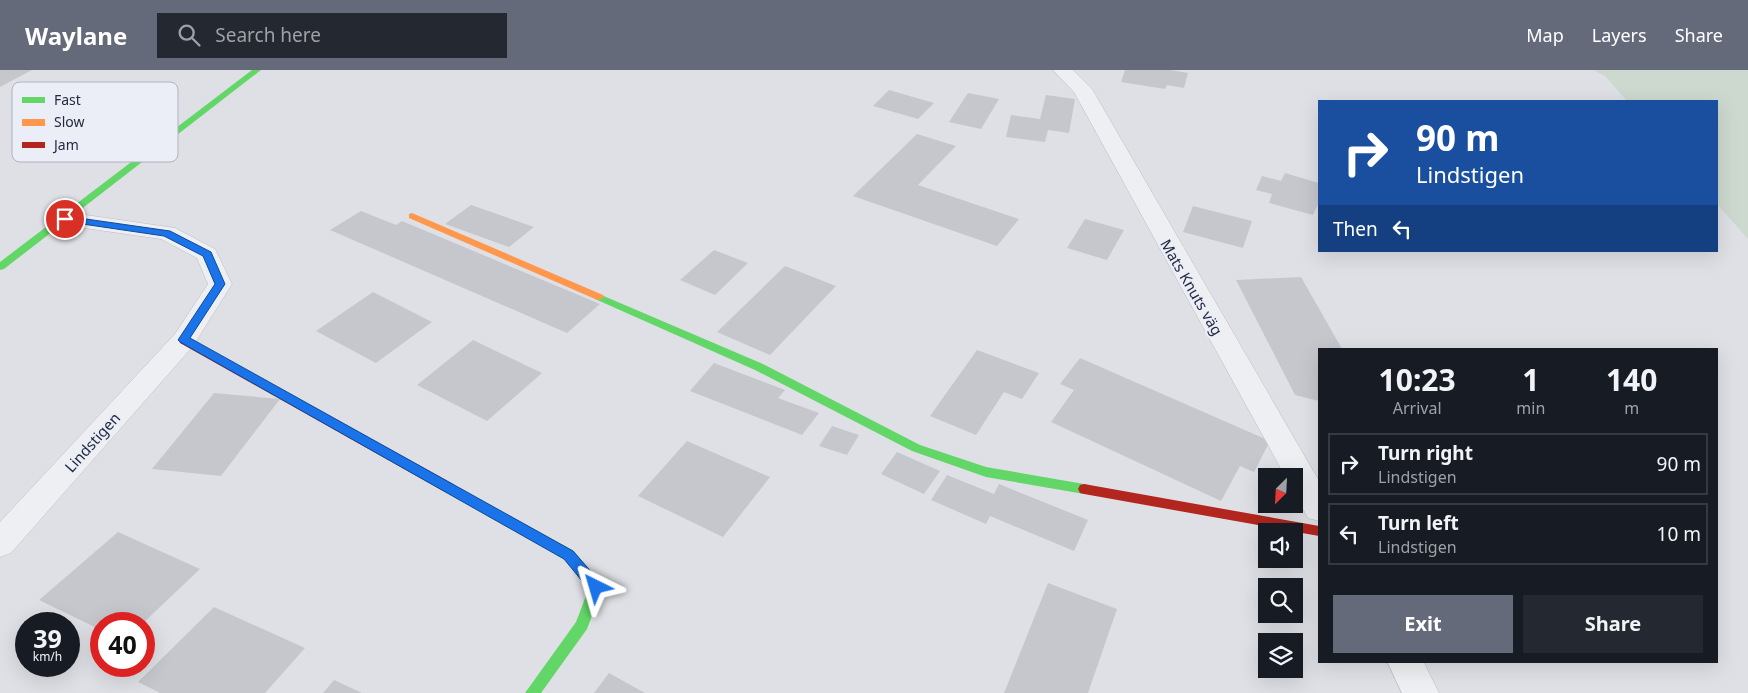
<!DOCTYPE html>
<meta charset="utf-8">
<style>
:root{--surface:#171b24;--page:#242831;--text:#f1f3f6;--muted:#9ea1a6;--line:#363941;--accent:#656a7a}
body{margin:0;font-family:"Noto Sans",sans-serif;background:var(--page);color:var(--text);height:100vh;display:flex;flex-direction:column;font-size:19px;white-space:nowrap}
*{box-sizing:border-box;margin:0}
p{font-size:16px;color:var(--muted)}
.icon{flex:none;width:28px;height:28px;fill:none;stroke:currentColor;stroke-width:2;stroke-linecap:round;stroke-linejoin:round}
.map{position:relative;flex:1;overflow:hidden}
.details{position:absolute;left:1318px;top:278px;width:400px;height:315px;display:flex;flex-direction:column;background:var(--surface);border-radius:0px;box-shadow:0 5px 20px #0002}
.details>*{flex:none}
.guide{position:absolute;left:1318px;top:30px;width:400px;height:152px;border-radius:0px;box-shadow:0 5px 20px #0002;background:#1a4fa0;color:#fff;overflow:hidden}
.needle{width:32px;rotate:204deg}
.buttons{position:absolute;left:1258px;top:398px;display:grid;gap:10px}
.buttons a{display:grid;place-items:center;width:45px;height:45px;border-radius:0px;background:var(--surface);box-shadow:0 5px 20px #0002;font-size:25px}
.speed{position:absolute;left:15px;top:542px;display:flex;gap:10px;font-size:25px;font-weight:700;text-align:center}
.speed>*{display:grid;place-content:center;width:65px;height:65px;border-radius:50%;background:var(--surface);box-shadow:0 5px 20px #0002;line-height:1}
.speed small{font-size:12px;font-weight:400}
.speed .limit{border:8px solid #d22;background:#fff;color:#111}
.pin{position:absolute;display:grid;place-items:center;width:42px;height:42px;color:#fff;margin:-21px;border:2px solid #fff;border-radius:50%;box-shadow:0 1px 5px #0007}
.me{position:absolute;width:55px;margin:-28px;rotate:320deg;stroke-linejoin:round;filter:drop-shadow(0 0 4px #0008)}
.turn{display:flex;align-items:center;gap:18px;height:105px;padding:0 15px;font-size:22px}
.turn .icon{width:65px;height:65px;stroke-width:2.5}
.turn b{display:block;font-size:35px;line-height:42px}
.then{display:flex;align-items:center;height:48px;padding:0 15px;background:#0003;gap:10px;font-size:19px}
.eta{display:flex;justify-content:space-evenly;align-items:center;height:85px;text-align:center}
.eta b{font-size:30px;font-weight:700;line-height:35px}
.button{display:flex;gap:10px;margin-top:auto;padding:10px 15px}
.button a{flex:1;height:58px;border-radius:0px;background:var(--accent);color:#fff;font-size:20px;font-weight:700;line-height:58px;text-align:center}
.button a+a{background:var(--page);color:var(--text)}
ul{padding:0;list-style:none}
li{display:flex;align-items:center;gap:15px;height:62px;margin:0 10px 8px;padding:0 5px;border:2px solid var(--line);border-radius:0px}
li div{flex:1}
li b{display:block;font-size:19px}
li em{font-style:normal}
header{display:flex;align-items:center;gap:30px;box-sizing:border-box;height:70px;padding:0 25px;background:var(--accent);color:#fff}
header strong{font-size:24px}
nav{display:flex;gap:28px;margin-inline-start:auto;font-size:18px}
.search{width:350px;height:45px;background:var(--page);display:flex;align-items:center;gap:12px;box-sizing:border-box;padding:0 18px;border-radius:0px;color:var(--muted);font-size:19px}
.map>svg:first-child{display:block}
</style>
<header>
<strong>Waylane</strong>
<div class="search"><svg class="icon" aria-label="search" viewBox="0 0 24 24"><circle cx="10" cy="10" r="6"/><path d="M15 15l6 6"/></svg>Search here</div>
<nav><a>Map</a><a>Layers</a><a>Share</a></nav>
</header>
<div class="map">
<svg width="1748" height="623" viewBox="0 0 1748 623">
<rect width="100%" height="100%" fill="#dfe0e5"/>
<path fill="#cdd9ce" d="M1593 0H1748V169L1716 133V31H1627L1605 6Z"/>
<path fill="#c6c7cd" d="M0 0H32L0 17Z
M1125 0H1171L1188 3 1184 18 1167 15 1165 19 1121 12Z
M889 20 934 33 918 49 873 36Z
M968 23 999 29 981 59 949 52Z
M1046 25 1075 29 1069 63 1048 60 1045 72 1006 67 1011 45 1040 49Z
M917 64 956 76 918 115 1019 149 997 176 853 126Z
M1285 103 1319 113V132L1313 145 1269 133 1272 124 1256 120 1262 106 1281 111Z
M471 135 534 157 509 177 445 154Z
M1193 136 1252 151 1243 178 1183 162Z
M361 141 396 155 402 151 600 234 567 263 330 160Z
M1085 149 1124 160 1107 190 1067 178Z
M714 180 748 193 715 225 680 210Z
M785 196 836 216 770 285 717 262Z
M1301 207 1342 279H1319V331L1295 325 1236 210Z
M373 222 432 252 376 293 316 261Z
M473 270 542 303 487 351 417 315Z
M977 280 1039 303 1022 329 1004 322 976 365 930 346Z
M1080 288 1270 371 1254 402 1240 396 1221 431 1051 352 1074 320 1060 314Z
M714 293 785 320 778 328 819 343 802 365 690 321Z
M214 323 280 329 221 406 152 399Z
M832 356 859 365 847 385 819 376Z
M687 371 770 407 723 467 638 426Z
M897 382 940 401 924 424 881 404Z
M947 405 994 424 999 414 1088 450 1074 481 990 446 986 454 931 430Z
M118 462 200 499 142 554H101V560L39 530Z
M1048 513 1117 539 1088 623H1004Z
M214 537 305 578 265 623H160L138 612Z
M609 603 645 623H594Z
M334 610 362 623H323Z"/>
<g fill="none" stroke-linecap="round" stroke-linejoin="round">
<defs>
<path id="street" d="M1053 0H1073L1092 19 1319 411V451L1308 448 1294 422V406H1285L1074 22Z
M65 142 175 158 215 179 232 214 193 276 11 483 0 487V452L175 264 208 214 197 188 161 169 57 154 53 149 57 144Z
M1387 591H1423L1439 623H1402Z"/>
</defs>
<use href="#street" stroke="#bcbdc3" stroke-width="1"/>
<use href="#street" fill="#eeeff2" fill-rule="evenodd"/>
<path fill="#63d668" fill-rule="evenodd" d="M252 0H261L4 199 0 200V192Z
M599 224 763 294 920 375 986 397 1084 414 1088 415 1090 419 1088 423 1084 424 986 407 912 381 755 300 595 229 594 227Z
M449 413 574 481 603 517 587 559 541 623H525L576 552 589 518 564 489 445 422 443 418 445 414Z"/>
<path fill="#ff974d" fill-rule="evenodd" d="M412 143 603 225 604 227 599 230 595 229 409 148V144Z"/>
<path fill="#b3261e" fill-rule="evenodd" d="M184 266 453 414 455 418 453 422 449 423 445 422 180 273 179 270 180 267Z
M1084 414 1319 456V466L1084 424 1080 423 1078 419 1080 415Z"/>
</g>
<path fill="#1a73e8" stroke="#114b97" d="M65 146 170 161 211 182 225 214 190 268 573 481 601 513 603 517 601 522 596 523 591 522 564 489 180 272 178 270 215 214 203 186 164 166 62 151 60 149Z"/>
<g text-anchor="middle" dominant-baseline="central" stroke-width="4.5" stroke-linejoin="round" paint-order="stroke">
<g font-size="15" fill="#242a40" stroke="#ebeef6">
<text transform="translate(1192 217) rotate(60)">Mats Knuts väg</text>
<text transform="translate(92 372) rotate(-48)">Lindstigen</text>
</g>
</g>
<rect x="12" y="12" width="166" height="80" rx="8" fill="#ebeef6" stroke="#afb3bf" stroke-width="1"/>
<rect x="22" y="27" width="23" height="6" fill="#63d668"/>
<rect x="22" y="49" width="23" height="7" fill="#ff974d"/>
<rect x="22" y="72" width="23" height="6" fill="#b3261e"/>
<g font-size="14" fill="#242a40">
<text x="54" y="35">Fast</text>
<text x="54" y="57">Slow</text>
<text x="54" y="80">Jam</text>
</g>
</svg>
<div class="buttons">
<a><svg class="needle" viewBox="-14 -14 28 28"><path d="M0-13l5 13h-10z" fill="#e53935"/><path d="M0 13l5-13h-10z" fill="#9ea1a6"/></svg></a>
<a><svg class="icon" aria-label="sound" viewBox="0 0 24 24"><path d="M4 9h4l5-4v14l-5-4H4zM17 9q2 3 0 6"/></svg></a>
<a><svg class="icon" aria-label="search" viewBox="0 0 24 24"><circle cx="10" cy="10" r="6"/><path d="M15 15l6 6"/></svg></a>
<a><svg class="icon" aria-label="layers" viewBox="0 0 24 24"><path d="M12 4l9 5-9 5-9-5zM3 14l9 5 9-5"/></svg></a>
</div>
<div class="speed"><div>39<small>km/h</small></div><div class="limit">40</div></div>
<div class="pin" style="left:65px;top:149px;background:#d93025"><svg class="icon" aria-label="arrive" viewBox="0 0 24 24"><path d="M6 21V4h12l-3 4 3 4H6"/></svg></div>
<svg class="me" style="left:596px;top:517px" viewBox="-20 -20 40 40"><path d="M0-17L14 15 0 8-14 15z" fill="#1a73e8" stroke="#fff" stroke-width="4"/></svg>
<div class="guide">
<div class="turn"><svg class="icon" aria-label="right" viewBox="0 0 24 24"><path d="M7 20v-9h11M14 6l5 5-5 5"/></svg><div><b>90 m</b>Lindstigen</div></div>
<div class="then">Then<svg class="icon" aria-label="left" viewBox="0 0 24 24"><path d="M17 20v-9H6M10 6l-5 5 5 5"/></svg></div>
</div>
<section class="details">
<div class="eta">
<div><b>10:23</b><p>Arrival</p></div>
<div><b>1</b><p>min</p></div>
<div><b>140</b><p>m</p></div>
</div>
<ul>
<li><svg class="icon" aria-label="right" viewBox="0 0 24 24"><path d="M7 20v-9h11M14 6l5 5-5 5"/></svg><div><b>Turn right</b><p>Lindstigen</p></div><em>90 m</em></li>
<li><svg class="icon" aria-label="left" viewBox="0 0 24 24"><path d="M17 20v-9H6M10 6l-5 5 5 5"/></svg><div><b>Turn left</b><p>Lindstigen</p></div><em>10 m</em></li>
</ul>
<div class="button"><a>Exit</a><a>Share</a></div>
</section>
</div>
